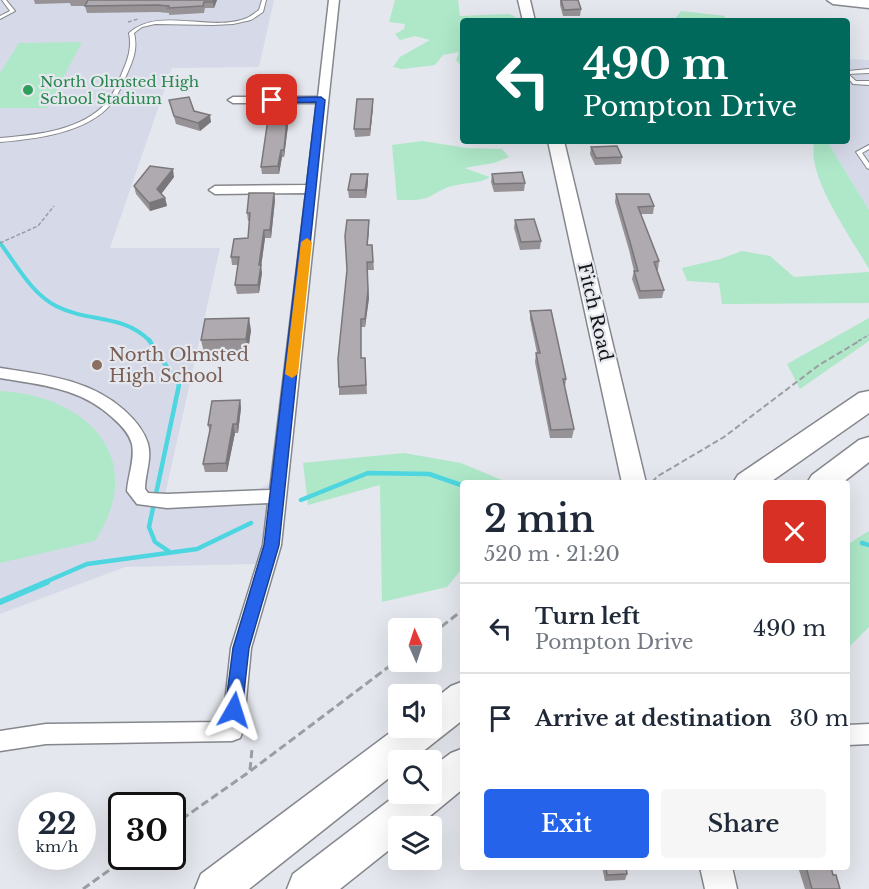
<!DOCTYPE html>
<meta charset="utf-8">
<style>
:root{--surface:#fff;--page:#f6f6f7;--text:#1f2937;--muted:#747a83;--line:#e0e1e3;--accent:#2563eb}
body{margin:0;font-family:"Libre Baskerville",serif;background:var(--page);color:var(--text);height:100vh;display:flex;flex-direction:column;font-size:22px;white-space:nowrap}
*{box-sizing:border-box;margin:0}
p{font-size:20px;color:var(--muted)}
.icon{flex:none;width:33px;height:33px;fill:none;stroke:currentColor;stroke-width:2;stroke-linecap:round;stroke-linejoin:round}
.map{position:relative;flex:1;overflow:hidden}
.panel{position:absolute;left:460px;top:480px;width:390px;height:390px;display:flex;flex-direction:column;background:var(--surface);border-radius:6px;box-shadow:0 6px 24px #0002}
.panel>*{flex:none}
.top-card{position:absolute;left:460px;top:18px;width:390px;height:126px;border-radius:6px;box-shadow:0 6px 24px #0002;background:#00695c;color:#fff;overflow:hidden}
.needle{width:39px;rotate:357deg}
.controls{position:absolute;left:388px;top:618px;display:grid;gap:12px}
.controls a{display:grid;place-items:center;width:54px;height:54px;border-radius:6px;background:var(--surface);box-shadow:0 6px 24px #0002;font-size:30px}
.speed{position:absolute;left:18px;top:792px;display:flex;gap:12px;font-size:30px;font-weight:700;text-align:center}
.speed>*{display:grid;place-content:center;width:78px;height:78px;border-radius:50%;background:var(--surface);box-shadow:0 6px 24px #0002;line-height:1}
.speed small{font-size:15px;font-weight:400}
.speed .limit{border:3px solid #111;border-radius:9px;background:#fff;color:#111}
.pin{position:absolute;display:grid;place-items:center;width:51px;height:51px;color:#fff;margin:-26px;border-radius:12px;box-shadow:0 3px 9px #0006}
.me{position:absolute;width:66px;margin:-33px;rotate:6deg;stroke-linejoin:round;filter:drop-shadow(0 0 4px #0008)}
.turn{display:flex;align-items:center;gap:21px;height:126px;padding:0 24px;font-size:27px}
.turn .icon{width:78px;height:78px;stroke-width:2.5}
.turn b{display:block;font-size:42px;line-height:51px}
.round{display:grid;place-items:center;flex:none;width:63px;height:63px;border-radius:6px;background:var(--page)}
.summary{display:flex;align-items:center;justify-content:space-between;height:102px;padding:0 24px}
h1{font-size:36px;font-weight:600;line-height:45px}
.action{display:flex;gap:12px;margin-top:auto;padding:12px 24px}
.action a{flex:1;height:69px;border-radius:6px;background:var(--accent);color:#fff;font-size:24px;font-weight:600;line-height:69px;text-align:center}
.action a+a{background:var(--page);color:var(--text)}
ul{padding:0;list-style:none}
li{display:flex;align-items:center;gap:18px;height:90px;padding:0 24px;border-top:2px solid var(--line)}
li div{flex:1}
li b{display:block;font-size:22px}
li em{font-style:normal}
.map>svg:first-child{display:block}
</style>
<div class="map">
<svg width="869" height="889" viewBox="0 0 869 889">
<rect width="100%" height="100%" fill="#e4e7ed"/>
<path fill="#d6dae8" d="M0 0H274L259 67 172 68 110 248H220L165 495 257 491 271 482 258 564 125 567 0 614Z
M848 59 869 60V210L827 141H848Z"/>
<path fill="#aee8c8" d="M395 0H458L460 16 509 14 516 17 515 20 464 21 463 68 456 60 459 52 443 55 435 65 402 69 393 67 400 57 430 40 415 36 400 40 395 34 404 29 405 24 389 22Z
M681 11 725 16 723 21H639L675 19Z
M82 42 47 108H0V73L19 43Z
M422 141 467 148 502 149 509 157 494 163 464 168 490 177C479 184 469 182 457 185 446 187 439 191 431 196 422 201 406 200 397 200L392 145Z
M810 141H827L869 210V269C852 239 808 178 814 146Z
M742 251 770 256 794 277 869 272V303L722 304 719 283 687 281 682 268 720 259Z
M869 318V341L800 389 787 364Z
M0 391C87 396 149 457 95 541L0 563Z
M404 453 461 463 509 483H464V567L461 570 447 587 382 602 380 485 308 505 303 463Z
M869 531V627L848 648V544Z"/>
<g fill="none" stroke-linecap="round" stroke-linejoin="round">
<path stroke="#4dd5e0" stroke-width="4" d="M0 243C16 264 31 293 56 306 89 323 121 313 150 341"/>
<path stroke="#4dd5e0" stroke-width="4.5" d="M149 340 179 385 149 527 155 542 170 552
M301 500 368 473 429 474 464 486
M862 543 869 545
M43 583 87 564 197 549 251 523"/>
<path stroke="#4dd5e0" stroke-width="6" d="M0 602 47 582"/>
<defs>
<path id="lane" d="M2 0H6L15 11 0 19V16L10 11Z
M262 0H266L263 12 251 20 233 24 213 25 155 24 142 27 134 33C138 49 133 60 127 74 122 84 119 94 112 103 88 133 36 139 0 142V138C36 135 82 131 107 102 114 93 118 83 122 73 128 59 132 48 129 33 159 6 211 33 247 18 251 16 255 13 259 10Z
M869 69V73L848 74 856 81H869V85L853 84 848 78V71Z
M869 145V149L862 153 869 163V169L867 168 856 152Z"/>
<path id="street" d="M329 0H339L281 545 251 648 243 731 240 738 232 741 46 744 0 751V731L46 724 223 722 231 648 263 545 268 503 167 508 137 504 127 491C128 476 135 460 132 444 129 433 121 425 113 418 81 388 42 385 0 378V368C45 375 89 379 124 410 134 419 144 430 148 444 152 459 145 474 145 489L148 493 167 494 270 490 306 193 215 194 209 190 215 186 307 185 317 103H233L228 100 233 97H318Z
M869 724V744L848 745V725Z"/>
<path id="secondary" d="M518 0H530L535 21H523Z
M827 0H869V8L833 4Z
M548 141H564L646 483H622Z
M700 867H732L737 889H705Z"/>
<path id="highway" d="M869 391V413L769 483H733L738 475 859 393Z
M869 437V462L842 483H807L812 475 859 440Z
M464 681V719L412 760H399V770L249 889H195L201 874 399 726 432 728V701L451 686Z
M464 748V788L418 826H399V842L340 889H287L293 874 399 793 432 794V767L451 753Z"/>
</defs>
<use href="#lane" stroke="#85878d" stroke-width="2"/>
<use href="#street" stroke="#85878d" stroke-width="3"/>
<use href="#secondary" stroke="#85878d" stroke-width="3"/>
<use href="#highway" stroke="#85878d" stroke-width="3"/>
<path stroke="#9a9da1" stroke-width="1.5" stroke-dasharray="4 2" stroke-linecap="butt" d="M128 22 138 19
M0 243 38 226 54 206
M858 341 869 335"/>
<path stroke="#9a9da1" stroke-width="2" stroke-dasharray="6 3" stroke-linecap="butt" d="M652 482 658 476 724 437 819 365 861 340"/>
<path stroke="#9a9da1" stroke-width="3" stroke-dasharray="8 4" stroke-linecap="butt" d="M432 634 464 609
M250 770 252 749
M172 826 249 772 399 659
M83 889 129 856"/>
<use href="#lane" fill="#fff" fill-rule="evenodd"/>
<use href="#street" fill="#fff" fill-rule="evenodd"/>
<use href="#secondary" fill="#fff" fill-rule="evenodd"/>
<use href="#highway" fill="#fff" fill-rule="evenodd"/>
</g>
<path fill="#969296" d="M20 0H217L214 8H205L204 13 169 15V13L158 12 87 13 85 6H71L70 3 35 4 34 0Z
M560 0H578L581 9 580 16H563L560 5Z
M373 99V107L370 136 355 137 354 129Z
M169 100 194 111 211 122 200 131 176 124Z
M287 119 288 126 284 157H282L279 174H262L261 167Z
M591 147 622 157 621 164 595 165 590 154Z
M492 174 525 183 524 191 494 192 491 182Z
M174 177 161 194 165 198 167 206 150 211 136 194 134 186Z
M368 182 366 198H349L348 190Z
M274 193 275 200 271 238H265L261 267 262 273 259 293 237 294 235 285 238 265H232L231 257 248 238 249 221H248L247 213Z
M616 194 654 206 653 214H641L659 261 658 270H657L664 290 662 298 639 299 632 279 634 271 629 250 615 202Z
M369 220 368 245H372L374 270H367L369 298 365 327H361V358H365L367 394 339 395V387L347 270Z
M515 220 541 241 540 249 520 250 514 228Z
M530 311 566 379 565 387 574 429 572 438H550L535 362 536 353H537L530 319Z
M251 330 248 351 204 353 201 340Z
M240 400 241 408 238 433H235L227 472H205L203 464 210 433 208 425Z
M602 867H626L627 874 625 880 605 881Z
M798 867H831L833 875 840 889H805Z"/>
<path fill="#7a777a" d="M214 0H217L214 8 213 2Z
M373 99V107L370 136V129Z
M210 115 211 122 200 131 198 123Z
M287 119 288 126 284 157V150Z
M281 150 282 157 279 174 278 166Z
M173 169 174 177 159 197 157 189Z
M368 174V182L366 198 365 190Z
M274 193 275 200 271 238 270 230Z
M165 198 167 206 150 211 149 203Z
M369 220V228L367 253V245Z
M264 230 265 238 261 267 262 273 259 293 258 285 259 265Z
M368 290 369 298 365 327V319Z
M249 318 251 330 248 351 246 339Z
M240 400 241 408 238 433 237 424Z
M233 424 235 433 227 472 226 463Z"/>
<path fill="#afaaaf" stroke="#7a777a" stroke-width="1.5" d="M88 0H214L213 2H204L203 6 168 8 169 6 157 5 85 6Z
M561 0H578L581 9 564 10Z
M189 97 194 111 210 115 198 123 174 116 169 100Z
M357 99H373L370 129H354Z
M268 119H287L284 150H281L278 166 261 167Z
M617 146 622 157 596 158 591 147Z
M150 166 173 169 157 189 165 198 149 203 134 186Z
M522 172 525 183 494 184 492 174Z
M351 174H368L365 190H348Z
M249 193H274L270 230H264L259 265H261L258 285H235L239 257H231L234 239 248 238 250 213H247Z
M616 194H649L654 206 638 207 659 261 654 262 664 290 640 291 634 271H638L630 242Z
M534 219 541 241 521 242 515 220Z
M347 220H369L367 245H372L373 262H367L368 290 365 319H361V358H365L366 385 339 387 338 359 347 270 345 236Z
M551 310 566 379H563L574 429 551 430 536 353H540L530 311Z
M249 318 246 339 201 340 205 319Z
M240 400 237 424H233L226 463 203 464 211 425H208L212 401Z
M606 867H626L627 874 607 875Z
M806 867H831L833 875H836L840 889H812Z"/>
<path fill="#2563eb" stroke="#184099" stroke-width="1.5" d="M321 97 325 100 279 545 249 648 242 710 240 715 234 718 228 715 225 710 233 648 264 545 316 102 272 103 268 100 272 98Z"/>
<path fill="#f59e0b" d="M307 238 312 242 298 374 292 378 285 374 301 242Z"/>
<circle fill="#2e9e5b" stroke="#e4e7ed" stroke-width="2" cx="28" cy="90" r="6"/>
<circle fill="#8d6e63" stroke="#e4e7ed" stroke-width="2" cx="97" cy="365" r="6"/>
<g text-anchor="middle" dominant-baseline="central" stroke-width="4.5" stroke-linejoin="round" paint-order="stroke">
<g font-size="15" fill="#27864d" stroke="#e4e7ed" text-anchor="start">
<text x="40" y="81">North Olmsted High<tspan x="40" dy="17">School Stadium</tspan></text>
</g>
<g font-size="18" fill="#151618" stroke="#e4e7ed">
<text transform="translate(595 312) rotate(77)">Fitch Road</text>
</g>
<g font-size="18" fill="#785e54" stroke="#e4e7ed" text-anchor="start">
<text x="109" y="355">North Olmsted<tspan x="109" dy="21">High School</tspan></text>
</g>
</g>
</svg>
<div class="controls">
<a><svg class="needle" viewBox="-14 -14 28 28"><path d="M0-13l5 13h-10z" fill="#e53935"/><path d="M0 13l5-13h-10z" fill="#747a83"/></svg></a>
<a><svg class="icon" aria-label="sound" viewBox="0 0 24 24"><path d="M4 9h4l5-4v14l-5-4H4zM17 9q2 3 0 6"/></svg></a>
<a><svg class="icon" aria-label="search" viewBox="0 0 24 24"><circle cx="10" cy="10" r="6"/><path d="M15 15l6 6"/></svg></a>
<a><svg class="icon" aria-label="layers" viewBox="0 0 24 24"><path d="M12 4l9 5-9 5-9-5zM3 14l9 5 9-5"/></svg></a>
</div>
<div class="speed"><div>22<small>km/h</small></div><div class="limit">30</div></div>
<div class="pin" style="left:272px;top:100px;background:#d93025"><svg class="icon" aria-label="arrive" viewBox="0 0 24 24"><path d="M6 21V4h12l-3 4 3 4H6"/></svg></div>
<svg class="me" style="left:234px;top:710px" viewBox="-20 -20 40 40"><path d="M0-17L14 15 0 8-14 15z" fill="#2563eb" stroke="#fff" stroke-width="4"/></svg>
<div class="top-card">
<div class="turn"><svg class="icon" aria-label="left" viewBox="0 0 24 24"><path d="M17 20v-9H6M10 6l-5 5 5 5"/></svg><div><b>490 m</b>Pompton Drive</div></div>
</div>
<section class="panel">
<div class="summary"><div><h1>2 min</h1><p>520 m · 21:20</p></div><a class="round" style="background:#d93025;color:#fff"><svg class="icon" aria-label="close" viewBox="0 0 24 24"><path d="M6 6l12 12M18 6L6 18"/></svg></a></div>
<ul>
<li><svg class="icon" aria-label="left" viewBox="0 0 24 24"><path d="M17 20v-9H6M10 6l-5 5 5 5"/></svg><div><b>Turn left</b><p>Pompton Drive</p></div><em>490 m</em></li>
<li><svg class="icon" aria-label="arrive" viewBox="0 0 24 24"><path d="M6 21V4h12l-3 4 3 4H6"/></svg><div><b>Arrive at destination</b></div><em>30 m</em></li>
</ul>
<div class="action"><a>Exit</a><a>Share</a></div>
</section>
</div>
